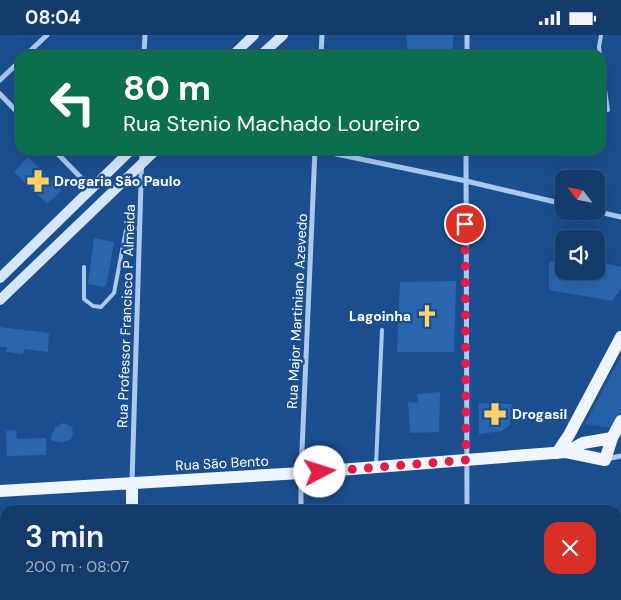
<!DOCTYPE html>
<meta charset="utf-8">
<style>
:root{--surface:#143b6b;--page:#1d4271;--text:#f1f3f6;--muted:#9dadc1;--line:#33557e}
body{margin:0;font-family:"DM Sans",sans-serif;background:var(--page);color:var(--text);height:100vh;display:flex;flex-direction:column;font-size:19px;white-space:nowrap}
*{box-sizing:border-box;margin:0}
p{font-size:16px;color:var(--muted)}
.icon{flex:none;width:28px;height:28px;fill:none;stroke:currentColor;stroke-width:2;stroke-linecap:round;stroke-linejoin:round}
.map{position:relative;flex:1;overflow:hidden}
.side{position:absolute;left:0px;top:470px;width:621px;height:95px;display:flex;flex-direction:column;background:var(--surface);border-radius:15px 15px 0 0;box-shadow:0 5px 20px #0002,0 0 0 1px var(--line)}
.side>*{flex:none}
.top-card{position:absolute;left:15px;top:15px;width:591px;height:105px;border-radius:15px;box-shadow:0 5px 20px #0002,0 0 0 1px var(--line);background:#0b6e4f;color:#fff;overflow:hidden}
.needle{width:32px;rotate:302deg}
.tools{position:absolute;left:555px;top:135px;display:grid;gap:10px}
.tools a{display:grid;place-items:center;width:50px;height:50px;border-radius:10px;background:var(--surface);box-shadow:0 5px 20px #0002,0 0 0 1px var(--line);font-size:25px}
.pin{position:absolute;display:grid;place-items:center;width:42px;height:42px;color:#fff;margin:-21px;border:2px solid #fff;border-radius:50%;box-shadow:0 1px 5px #0007}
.me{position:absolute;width:55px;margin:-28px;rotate:85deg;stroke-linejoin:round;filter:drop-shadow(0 0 4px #0008)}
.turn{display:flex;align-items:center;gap:18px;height:105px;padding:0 25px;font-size:22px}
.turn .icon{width:65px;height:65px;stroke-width:2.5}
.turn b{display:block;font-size:35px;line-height:42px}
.round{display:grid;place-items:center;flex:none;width:52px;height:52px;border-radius:15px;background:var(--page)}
.headline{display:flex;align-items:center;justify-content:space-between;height:85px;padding:0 25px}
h1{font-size:30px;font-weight:600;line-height:38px}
.status{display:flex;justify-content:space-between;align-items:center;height:35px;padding:0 25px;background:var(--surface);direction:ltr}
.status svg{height:14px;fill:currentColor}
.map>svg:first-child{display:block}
</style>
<div class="status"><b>08:04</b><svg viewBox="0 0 49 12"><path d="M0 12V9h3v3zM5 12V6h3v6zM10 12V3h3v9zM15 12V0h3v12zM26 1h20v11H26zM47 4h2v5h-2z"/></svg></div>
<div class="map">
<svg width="621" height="565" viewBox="0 0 621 565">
<rect width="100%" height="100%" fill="#1b4f8f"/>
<path fill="#2461a8" d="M621 321V377L611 393 585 389Z"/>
<path fill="#2a66ad" d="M407 0H453V19L407 18Z
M28 122 62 155 47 169 14 137Z
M94 203 114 207 107 248 104 252 88 249Z
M596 226 621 232V253L612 266 549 255V227L564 228V236H596Z
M456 246 454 317H397L400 247Z
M0 292 49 298 48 317 24 314 23 319 7 317V312H0Z
M440 357 439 397 410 398 408 367 418 368 417 359Z
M479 368 512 369 510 390 502 396 479 399Z
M63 388 72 392 73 399 71 404 62 408 50 405 55 393Z
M16 395 17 404 46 403V420L7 421 6 396Z"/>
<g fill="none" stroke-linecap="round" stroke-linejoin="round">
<path stroke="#a9c9ee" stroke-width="4" d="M600 20 599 12 601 0
M601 28 608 75
M84 232V264L93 271 101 272 114 258 126 195 139 193
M376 430 382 295"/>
<path stroke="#a9c9ee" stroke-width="5" d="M26 20 47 0
M144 20 145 0
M321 20 322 0
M467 20V0
M0 45 20 26
M0 59 20 80
M54 115 92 154
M317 115 466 146 564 169
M466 115 467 475
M595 176 621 182
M606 424 621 421
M132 447 142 115
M301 475V438L315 115
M301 560V565
M469 560V565"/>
<path stroke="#d6e6fa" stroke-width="10" d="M233 20 254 0
M261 20 283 0
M0 243 131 115
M0 265 156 115"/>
<path stroke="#f0f6ff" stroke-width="12" d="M566 417 583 408 612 403
M557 418 569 400 621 302
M0 456 301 438 566 417 605 425 612 403 621 386
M132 475V448
M130 565V560"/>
</g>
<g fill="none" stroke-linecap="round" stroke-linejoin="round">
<path stroke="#e11d48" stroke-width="9" stroke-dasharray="0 16.2" d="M320 437 466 425 465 189"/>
</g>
<defs>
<symbol id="pharmacy-bare" viewBox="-9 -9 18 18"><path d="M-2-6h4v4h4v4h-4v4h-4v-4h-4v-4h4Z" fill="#ffd166" stroke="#1b4f8f" stroke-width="2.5" paint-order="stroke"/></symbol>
<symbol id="church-bare" viewBox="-9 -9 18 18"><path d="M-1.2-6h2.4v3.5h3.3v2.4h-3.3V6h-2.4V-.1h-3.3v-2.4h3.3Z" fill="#ffd166" stroke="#1b4f8f" stroke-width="2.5" paint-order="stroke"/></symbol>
</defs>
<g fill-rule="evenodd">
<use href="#pharmacy-bare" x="22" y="130" width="32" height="32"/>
<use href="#church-bare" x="411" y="265" width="32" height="32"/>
<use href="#pharmacy-bare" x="479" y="363" width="32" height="32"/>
</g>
<g text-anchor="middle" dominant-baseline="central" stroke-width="5" stroke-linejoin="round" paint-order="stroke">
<g font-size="14" font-weight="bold" fill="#fff" stroke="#1b4f8f" text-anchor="start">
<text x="54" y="146">Drogaria São Paulo</text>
<text x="411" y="281" text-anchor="end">Lagoinha</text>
<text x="512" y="379">Drogasil</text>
</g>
<g font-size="14" fill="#fff" stroke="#1b4f8f">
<text transform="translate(297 276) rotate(-87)">Rua Major Martiniano Azevedo</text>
<text transform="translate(126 281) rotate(-88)">Rua Professor Francisco P Almeida</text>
<text transform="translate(222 428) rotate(-3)">Rua São Bento</text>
</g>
</g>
</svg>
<div class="tools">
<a><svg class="needle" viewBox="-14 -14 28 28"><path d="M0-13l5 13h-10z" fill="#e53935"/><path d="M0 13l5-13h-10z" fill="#9dadc1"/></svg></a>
<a><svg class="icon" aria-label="sound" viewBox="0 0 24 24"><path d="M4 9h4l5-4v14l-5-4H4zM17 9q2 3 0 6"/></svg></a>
</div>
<div class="pin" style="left:465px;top:189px;background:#d93025"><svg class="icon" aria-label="arrive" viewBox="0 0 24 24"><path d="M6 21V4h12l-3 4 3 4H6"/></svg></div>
<svg class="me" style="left:320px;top:437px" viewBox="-20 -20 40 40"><circle r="19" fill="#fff"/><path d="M0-13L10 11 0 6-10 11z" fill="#e11d48"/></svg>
<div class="top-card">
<div class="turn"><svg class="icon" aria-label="left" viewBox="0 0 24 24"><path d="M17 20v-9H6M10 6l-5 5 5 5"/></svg><div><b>80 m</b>Rua Stenio Machado Loureiro</div></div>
</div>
<section class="side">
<div class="headline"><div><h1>3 min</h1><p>200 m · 08:07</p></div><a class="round" style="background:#d93025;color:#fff"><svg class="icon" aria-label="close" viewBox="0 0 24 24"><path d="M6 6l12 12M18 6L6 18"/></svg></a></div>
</section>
</div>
